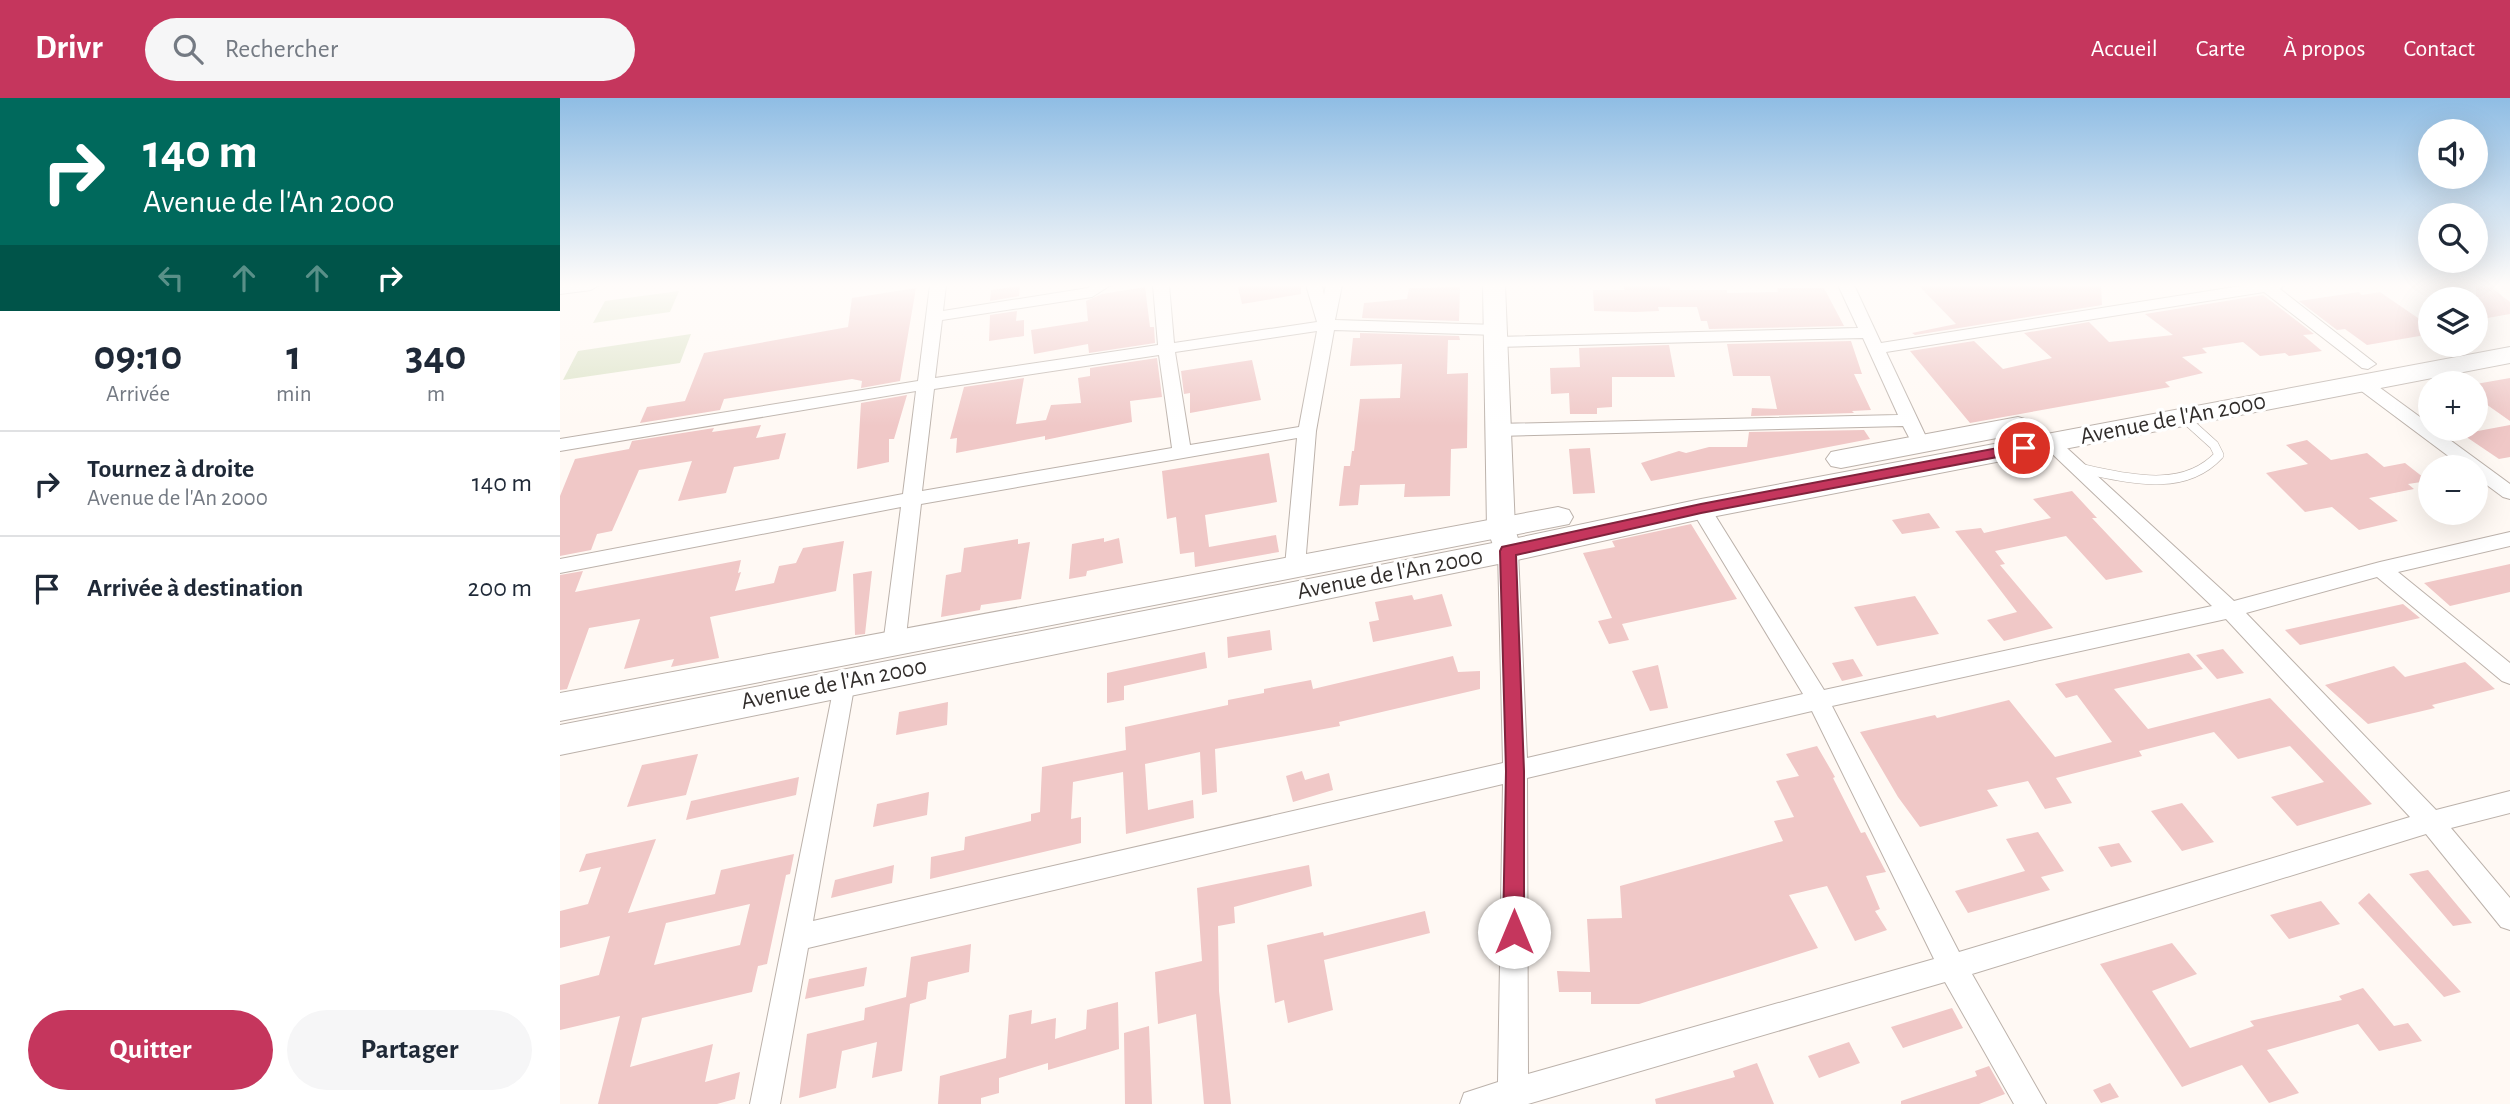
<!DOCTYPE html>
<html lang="fr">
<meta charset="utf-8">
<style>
:root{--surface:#fff;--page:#f6f6f7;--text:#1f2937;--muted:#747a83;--line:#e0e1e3;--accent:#c5365d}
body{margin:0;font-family:"Alegreya Sans",sans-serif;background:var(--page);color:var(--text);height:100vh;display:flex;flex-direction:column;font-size:26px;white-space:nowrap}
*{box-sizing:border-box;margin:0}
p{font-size:23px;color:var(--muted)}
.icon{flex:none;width:38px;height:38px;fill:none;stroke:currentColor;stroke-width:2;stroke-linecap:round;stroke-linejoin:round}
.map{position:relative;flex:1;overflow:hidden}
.details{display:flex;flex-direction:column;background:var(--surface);width:560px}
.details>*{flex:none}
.banner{background:#00695c;color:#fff;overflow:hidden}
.controls{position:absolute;left:1858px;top:21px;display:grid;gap:14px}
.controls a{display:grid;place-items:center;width:70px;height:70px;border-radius:50%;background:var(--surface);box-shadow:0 7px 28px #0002;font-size:35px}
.pin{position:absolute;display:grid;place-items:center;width:60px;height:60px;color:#fff;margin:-30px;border:4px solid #fff;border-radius:50%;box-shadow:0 2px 7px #0007}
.me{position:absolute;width:77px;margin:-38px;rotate:0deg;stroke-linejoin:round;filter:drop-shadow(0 0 5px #0008)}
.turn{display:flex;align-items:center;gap:24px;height:147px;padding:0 28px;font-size:32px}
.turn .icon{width:91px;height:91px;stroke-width:2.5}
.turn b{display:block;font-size:49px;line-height:60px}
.lanes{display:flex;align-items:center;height:66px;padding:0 28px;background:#0003;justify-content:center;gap:35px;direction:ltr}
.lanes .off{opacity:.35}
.eta{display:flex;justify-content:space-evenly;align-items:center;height:119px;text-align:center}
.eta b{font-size:42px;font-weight:700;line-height:49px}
.action{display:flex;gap:14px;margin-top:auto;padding:14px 28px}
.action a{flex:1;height:80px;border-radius:42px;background:var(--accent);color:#fff;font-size:28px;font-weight:700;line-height:80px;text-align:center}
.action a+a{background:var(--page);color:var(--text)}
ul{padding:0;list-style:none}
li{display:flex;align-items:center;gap:21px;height:105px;padding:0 28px;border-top:2px solid var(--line)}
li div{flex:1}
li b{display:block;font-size:26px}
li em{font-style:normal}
header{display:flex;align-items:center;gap:42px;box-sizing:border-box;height:98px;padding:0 35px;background:var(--accent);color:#fff}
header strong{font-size:33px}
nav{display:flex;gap:38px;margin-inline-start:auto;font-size:24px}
.search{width:490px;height:63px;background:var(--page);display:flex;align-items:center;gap:18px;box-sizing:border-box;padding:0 24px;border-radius:38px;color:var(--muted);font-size:26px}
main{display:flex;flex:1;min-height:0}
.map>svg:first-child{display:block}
</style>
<header>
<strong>Drivr</strong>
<div class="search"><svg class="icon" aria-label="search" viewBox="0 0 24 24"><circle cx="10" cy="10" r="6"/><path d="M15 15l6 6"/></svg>Rechercher</div>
<nav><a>Accueil</a><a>Carte</a><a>À propos</a><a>Contact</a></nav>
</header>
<main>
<section class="details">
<div class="banner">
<div class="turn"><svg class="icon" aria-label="right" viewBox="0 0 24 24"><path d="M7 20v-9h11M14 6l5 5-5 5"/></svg><div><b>140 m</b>Avenue de l'An 2000</div></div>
<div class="lanes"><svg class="icon off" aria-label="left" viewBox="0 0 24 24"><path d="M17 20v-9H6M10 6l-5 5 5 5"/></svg><svg class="icon off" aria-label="ahead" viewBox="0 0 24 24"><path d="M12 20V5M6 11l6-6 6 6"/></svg><svg class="icon off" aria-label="ahead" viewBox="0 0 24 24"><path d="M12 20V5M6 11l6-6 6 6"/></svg><svg class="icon" aria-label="right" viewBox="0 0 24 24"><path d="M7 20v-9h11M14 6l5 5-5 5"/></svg></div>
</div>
<div class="eta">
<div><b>09:10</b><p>Arrivée</p></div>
<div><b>1</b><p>min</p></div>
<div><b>340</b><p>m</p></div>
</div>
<ul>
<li><svg class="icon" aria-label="right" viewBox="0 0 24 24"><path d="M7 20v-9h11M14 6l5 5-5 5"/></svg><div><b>Tournez à droite</b><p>Avenue de l'An 2000</p></div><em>140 m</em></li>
<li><svg class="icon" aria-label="arrive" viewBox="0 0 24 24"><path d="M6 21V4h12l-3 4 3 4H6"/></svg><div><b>Arrivée à destination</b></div><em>200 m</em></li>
</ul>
<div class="action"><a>Quitter</a><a>Partager</a></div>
</section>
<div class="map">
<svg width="1950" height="1006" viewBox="0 0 1950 1006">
<rect width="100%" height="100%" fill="#fff9f4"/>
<path fill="#dce3c7" d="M119 193 110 214 33 225 45 203Z
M131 236 120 265 3 282 18 253Z"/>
<path fill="#f0c8c7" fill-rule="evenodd" d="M694 187H741V196L682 206 678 189Z
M1064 187H1109L1110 192H1167V195L1218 194 1217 190H1264L1284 228 1149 231 1147 223H1141L1137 209H1098L1099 213 1075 214 1034 213 1033 192H1064Z
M1358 187H1541L1542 207 1355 237 1352 235 1396 226Z
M1916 187H1928L1950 204V216L1916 222Z
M460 188 459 198 430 203 431 192Z
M585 189 590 229H594L595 245 529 255 528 246 474 256 471 232 528 223 526 203 542 196Z
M900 189 899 223 802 220 804 205 847 201 849 190Z
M356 190 340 283 301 290 302 283 292 281 164 301 160 312 80 325 87 309 125 303 144 255 288 229 292 200Z
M1799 194 1802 197 1820 194 1871 229V236L1807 247 1785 231 1777 232 1739 203Z
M1703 197 1754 236 1743 237 1762 253 1729 258 1725 255 1700 258 1683 244 1642 250 1647 255 1622 259 1643 275 1605 284 1610 289 1410 325 1350 253 1414 243 1443 271 1492 260 1464 235 1529 224 1549 244 1613 237 1585 216Z
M457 213 456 223 464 222V238L429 243 430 217Z
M800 235 899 238 900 242H888L887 276 908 275 907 350 891 351 890 398 844 399 845 386 800 387 798 407 779 408 784 368H790L792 353H794L800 301 840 300 842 266 790 268 793 240H800Z
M1291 243 1302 276H1294L1311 312 1292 313 1294 315 1191 318 1192 310 1217 311 1210 278H1173L1167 246Z
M1109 247 1115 279H1052V309L1037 310V316H1010L1009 295 991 296 990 270 1020 269 1019 250Z
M597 260 602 299 570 303 572 324 485 342V338L396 355 397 340 390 341 404 289 464 280 456 326 486 322 491 307 521 305 518 280 530 278V270Z
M692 262 701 302 630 315V295L624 296 621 273Z
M1950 280V323L1916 299V286Z
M347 297 334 341H329V364L297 371 301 305Z
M201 327 196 340 226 335 219 361 174 369 166 395 118 403 132 363 79 372 52 433 37 436 31 452 0 458V398L15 361 69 351 72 343 154 330 152 334Z
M1950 327V359L1939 361 1902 336Z
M1304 332 1310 341 1091 383 1081 365 1119 353 1126 355 1149 349H1187L1189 334Z
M1747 342 1771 362 1807 355 1824 369 1845 365 1868 383 1848 386 1854 391 1809 400 1838 423 1799 432 1772 409 1745 414 1706 375 1748 366 1726 347Z
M1030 350 1035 395 1013 396 1009 351Z
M709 355 717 404 645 417 649 449 716 437 719 454 635 469 634 454 620 456 616 419 607 421 602 373Z
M1512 393 1537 420H1532L1583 474 1546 482 1506 438 1435 453 1445 466 1440 467 1493 530 1444 543 1427 522 1457 514 1395 433 1421 430 1424 435 1491 420 1473 401Z
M1369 415 1380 430 1342 436 1332 422Z
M1131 426 1177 501 1062 526 1069 542 1049 546 1038 523 1052 520 1023 455 1055 449 1052 443Z
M544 440V444L559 440 563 465 527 473 526 478 509 481 512 446Z
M458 441V446L470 444 461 501 421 507 420 512 381 519 386 477 401 474 404 450Z
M284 443 276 493 150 519 159 560 111 569 114 561 64 571 80 521 29 530 7 591 0 592V477L23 473 15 494 181 462 178 475 181 474 175 493 214 485 219 468 236 465 243 450Z
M1950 466V494L1890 508 1864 485Z
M312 473 305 536 295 537 293 476Z
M882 496 892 528 813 544 809 524 819 522 815 504 852 497 854 502Z
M1355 498 1379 536 1317 548 1294 509Z
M1843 506 1860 520 1740 547 1725 532Z
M710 532 712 552 668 560 667 539Z
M1663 551 1684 575 1657 581 1636 557Z
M645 554 647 570 564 588V602L547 605V575Z
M1629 555 1643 571 1554 591 1588 631 1710 600 1812 706 1737 728 1711 699 1764 684 1730 648 1678 661 1654 634 1579 653 1582 658 1496 680 1512 705 1485 711 1468 683 1427 692 1438 708 1360 729 1338 699 1300 634 1375 617 1377 620 1449 602 1495 659 1552 644 1517 597 1506 600 1495 586Z
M893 558 898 574 920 573V591L779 624 780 628 655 651 657 694 642 697 640 654 585 666 588 712 633 702 634 720 566 736 563 674 513 684 511 721 521 719V745L370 781 371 759 404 752 405 739 471 723V716L480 714 482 669 566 652 565 629 668 607V602L704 595V591L751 582 753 591Z
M1293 561 1303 578 1282 583 1272 565Z
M1905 564 1935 591 1872 607 1875 610 1808 626 1765 587 1834 568 1845 579Z
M1098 567 1108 610 1090 613 1072 573Z
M388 604 387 627 336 637 339 614Z
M1257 648 1275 679 1273 680 1301 735 1305 734 1326 774 1306 778 1320 811 1315 813 1327 832 1295 843 1267 788 1229 797 1258 850 1079 906H1031V894H999L997 873 1030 874 1027 821 1062 820 1060 788 1223 743 1214 723 1234 719 1216 683 1239 678 1226 656Z
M138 656 126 697 67 709 82 667Z
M742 673 745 682 769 675 773 692 733 704 726 678Z
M239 679 236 697 126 722 131 703Z
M369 694 367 717 313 729 317 706Z
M1622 705 1654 744 1622 753 1591 713Z
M1478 734 1504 773 1481 779 1490 792 1408 815 1395 793 1465 773 1446 741Z
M96 741 68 815 155 796 161 772 234 756 230 776 226 777 207 866 198 868 192 894 82 920 70 969 153 946 145 984 180 974 175 1001 157 1006H38L60 918 0 932V887L39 877 50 838 0 850V813L28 806 41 769 19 774 26 756ZM190 806 180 847 94 867 106 825Z
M1559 745 1572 764 1551 769 1538 749Z
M334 767 332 785 271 800 275 782Z
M749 767 752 788 674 809 675 825 658 828 659 893 671 1006H644L636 916 598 926 595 874 642 863 637 790Z
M1868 772 1912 825 1893 828 1849 776Z
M1809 795 1901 894 1884 899 1798 805Z
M1761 803 1780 826 1729 841 1710 817Z
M865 813 870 835 764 862 773 912 728 925 724 902 715 905 707 847 763 834 764 838Z
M1612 845 1637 876 1592 893 1630 950 1694 928 1690 923 1782 902 1779 898 1803 890 1834 928 1848 925 1862 943 1819 953 1798 926 1707 952 1739 995 1709 1005 1682 967 1622 989 1540 866Z
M411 846 409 874 368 884 366 901 350 906 342 973 312 980 317 944 282 953 276 990 239 1000 247 936 304 922 305 910 346 899 351 859Z
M307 869 304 888 245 901 249 881Z
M558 904 559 951 488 972V965L439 980V995L421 1000V1006H378L380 978 446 960 449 917 472 912 471 926 496 920 495 941 526 931 527 912Z
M1392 910 1403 930 1343 950 1331 929Z
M589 928 592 1006H565L564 935Z
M1289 944 1300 965 1259 980 1248 958Z
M1197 965 1214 1006H1096L1095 1001 1175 979 1173 973Z
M1429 968 1445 996 1419 1006H1341V1003L1417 978 1415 973Z
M1550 985 1559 999 1541 1005 1533 992Z"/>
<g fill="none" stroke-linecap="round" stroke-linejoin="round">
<defs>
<path id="lane" d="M1518 370C1565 379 1622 397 1659 357L1654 347 1623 319"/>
<path id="street" d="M0 187H39L31 192 0 196Z
M370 187H386L383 213 528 190 532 187H551L532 199 382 222 375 280 598 247 593 187H609L614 245 757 224 746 187H762L764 197 766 187H782L775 222 937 227 945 232 937 237 774 232 756 333 745 468 742 473 735 475 728 473 725 468 737 340 361 406 345 547 342 553 334 555 326 553 323 547 341 409 0 475V461L343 396 356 293 0 353V341L358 283ZM757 233 739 329 630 347 615 254ZM599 257 612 350 362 393 374 291Z
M1278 187H1294L1321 245 1687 187H1724L1720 191 1816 266 1808 271 1802 270 1704 194 1326 254 1369 345 1360 351 1354 349 1343 328 938 338 929 332 938 326 1338 317 1303 240 936 249 928 244 936 239 1298 230Z
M1802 280 1808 281 1871 327V331H1875L1950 386V401L1943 399 1916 379V369H1903L1796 289 1793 285Z
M1491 339 1497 341 1674 503 1820 464 1950 434V448L1838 474 1950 565V586L1942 583 1817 479 1686 515 1876 712 1950 693V715L1891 730 1950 800V832L1941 829 1866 736 1412 876 1486 1006H1454L1385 884 968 1006H900L904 995 938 984 943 686 248 850 220 1006H190L276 578 284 575 292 578 295 584 253 823 943 665 938 453 941 448H955L958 453 967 660 1243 596 1131 411 1134 406H1148L1264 592 1652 508 1485 349 1482 345 1485 341ZM1666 521 1850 719 1399 854 1272 608ZM1252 613 1374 861 968 976 967 680Z"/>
<path id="secondary" d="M923 187H945L955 431 962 453 958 460 948 463 938 460 927 431Z"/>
<path id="primary" d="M1950 249V265L1141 421 948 464 0 657V627L948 442 1141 401Z
M1458 319 1468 322 1472 328 1468 334 1281 370 1271 368 1266 361 1271 354 1281 352Z
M998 409 1009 412 1013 419 1009 426 0 623V595Z"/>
</defs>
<use href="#lane" stroke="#bcb2ab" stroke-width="10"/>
<use href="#street" stroke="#bcb2ab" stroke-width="2"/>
<use href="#secondary" stroke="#bcb2ab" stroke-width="2"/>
<use href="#primary" stroke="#bcb2ab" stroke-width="2"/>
<use href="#lane" stroke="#fff" stroke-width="9"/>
<use href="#street" fill="#fff" fill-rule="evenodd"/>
<use href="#secondary" fill="#fff" fill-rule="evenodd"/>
<use href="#primary" fill="#fff" fill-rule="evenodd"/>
</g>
<linearGradient id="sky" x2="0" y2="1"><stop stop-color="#8fbde4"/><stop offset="0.57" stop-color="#fffcfa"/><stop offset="1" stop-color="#fffcfa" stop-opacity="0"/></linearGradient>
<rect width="1950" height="328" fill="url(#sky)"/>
<path fill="#c5365d" stroke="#80233c" stroke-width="2" d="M1464 345 1471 350 1469 353 1141 415 956 457 964 673V834L961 841 954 844 946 841 943 834 946 673 940 453 942 449 1141 406Z"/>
<g text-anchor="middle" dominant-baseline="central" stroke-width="7" stroke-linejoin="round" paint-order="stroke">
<g font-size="24" fill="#312d2b" stroke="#fff">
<text transform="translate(1613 321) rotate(-11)">Avenue de l'An 2000</text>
<text transform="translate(830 476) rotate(-11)">Avenue de l'An 2000</text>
<text transform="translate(274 586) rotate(-11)">Avenue de l'An 2000</text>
</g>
</g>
</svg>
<div class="controls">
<a><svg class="icon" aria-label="sound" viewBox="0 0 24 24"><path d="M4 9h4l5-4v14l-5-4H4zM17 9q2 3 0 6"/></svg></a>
<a><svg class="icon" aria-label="search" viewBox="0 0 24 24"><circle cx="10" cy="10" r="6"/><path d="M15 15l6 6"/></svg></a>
<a><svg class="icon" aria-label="layers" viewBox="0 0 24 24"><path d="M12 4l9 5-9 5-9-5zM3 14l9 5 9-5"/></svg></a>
<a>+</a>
<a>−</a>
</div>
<div class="pin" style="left:1464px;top:350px;background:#d93025"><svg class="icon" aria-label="arrive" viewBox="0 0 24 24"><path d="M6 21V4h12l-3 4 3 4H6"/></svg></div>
<svg class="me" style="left:954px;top:834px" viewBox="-20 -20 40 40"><circle r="19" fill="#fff"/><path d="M0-13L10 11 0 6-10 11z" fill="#c5365d"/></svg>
</div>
</main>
